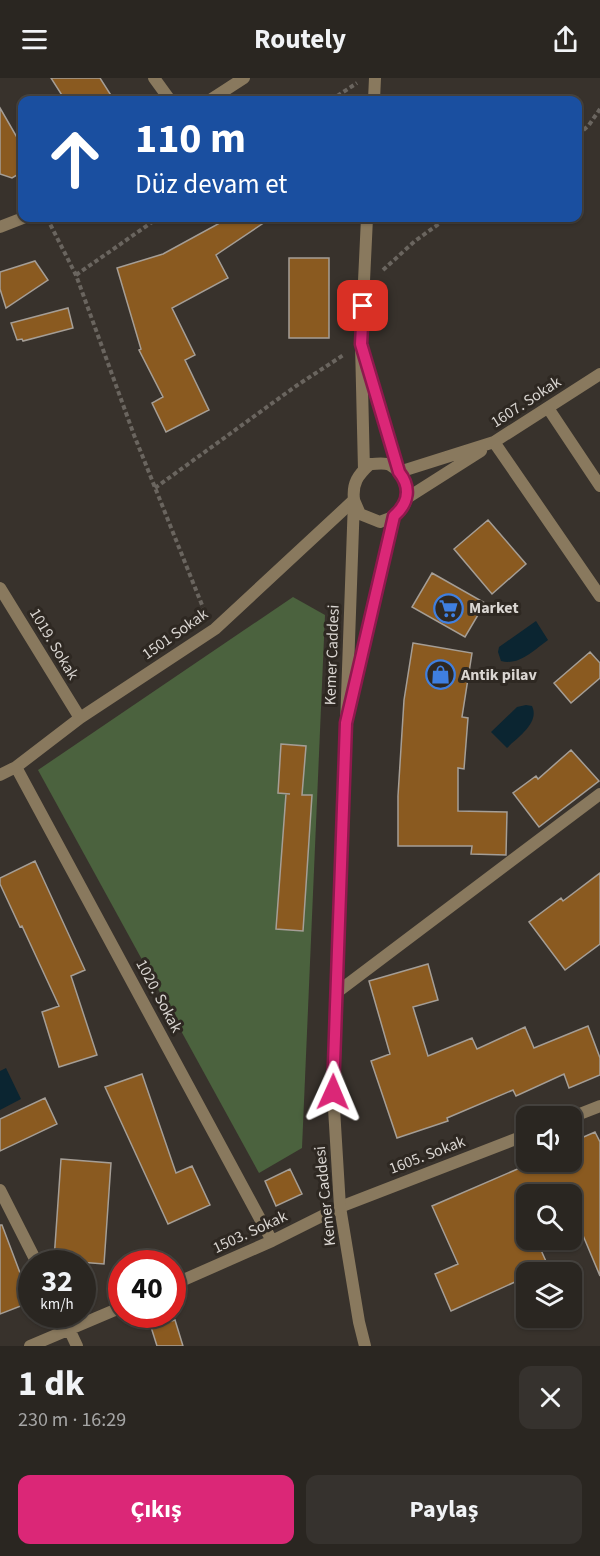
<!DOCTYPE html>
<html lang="tr">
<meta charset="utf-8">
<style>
:root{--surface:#2a2621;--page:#36322e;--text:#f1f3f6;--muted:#a5a5a5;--line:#46433f;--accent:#db2777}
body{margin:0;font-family:"Source Sans 3",sans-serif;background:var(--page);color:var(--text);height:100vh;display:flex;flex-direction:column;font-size:22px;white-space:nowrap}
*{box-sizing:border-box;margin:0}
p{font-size:20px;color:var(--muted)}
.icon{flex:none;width:33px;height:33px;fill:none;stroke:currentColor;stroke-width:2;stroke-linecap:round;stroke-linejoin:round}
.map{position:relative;height:1268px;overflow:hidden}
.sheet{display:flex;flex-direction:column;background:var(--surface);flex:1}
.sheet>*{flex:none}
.top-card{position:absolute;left:18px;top:18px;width:564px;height:126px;border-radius:12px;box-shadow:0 2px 4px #0004,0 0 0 2px var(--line);background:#1a4fa0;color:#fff;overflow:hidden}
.fabs{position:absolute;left:516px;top:1028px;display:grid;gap:12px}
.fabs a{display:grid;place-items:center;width:66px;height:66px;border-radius:12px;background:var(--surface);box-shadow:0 2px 4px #0004,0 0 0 2px var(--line);font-size:30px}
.speed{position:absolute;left:18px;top:1172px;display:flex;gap:12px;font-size:30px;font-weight:700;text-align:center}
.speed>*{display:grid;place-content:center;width:78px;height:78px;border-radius:50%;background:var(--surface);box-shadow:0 2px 4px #0004,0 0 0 2px var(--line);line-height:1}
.speed small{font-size:15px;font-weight:400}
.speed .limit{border:9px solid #d22;background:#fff;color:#111}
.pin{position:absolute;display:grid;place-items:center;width:51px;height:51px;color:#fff;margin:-26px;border-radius:12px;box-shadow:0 3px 9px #0006}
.me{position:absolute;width:66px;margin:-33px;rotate:1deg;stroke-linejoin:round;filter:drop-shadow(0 0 4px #0008)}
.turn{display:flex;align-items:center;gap:21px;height:126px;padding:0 18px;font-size:27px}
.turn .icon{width:78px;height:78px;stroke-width:2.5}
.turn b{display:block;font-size:42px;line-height:51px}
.round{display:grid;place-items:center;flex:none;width:63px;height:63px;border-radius:12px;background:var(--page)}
.headline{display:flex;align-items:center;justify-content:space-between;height:102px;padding:0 18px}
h1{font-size:36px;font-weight:700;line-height:45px}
.cta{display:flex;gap:12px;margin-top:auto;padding:12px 18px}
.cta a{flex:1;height:69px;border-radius:12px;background:var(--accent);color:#fff;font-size:24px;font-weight:700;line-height:69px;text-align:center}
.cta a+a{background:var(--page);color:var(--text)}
header{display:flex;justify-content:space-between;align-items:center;height:78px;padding:0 18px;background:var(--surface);font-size:27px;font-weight:700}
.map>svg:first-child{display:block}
</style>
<header><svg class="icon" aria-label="menu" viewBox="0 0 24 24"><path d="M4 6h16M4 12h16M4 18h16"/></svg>Routely<svg class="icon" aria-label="share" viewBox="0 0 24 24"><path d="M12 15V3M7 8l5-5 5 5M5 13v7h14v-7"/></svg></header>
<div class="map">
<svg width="600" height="1268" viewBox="0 0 600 1268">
<rect width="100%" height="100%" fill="#38322c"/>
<path fill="#4b623e" d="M293 519 325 537 302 1070 259 1095 38 692Z"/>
<path fill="#0b2531" d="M536 543 548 562C534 572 519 588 501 583L498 574 499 569Z
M526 627 532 628C540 645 518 659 507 670L491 654 517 629Z
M6 990 21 1021 0 1032V993Z"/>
<path fill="#8a5a20" stroke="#a59e96" stroke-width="1.5" d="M51 0H100L114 22H65Z
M0 30 22 68V94L12 100 0 96Z
M214 140H271L216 177 228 200 172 230 195 277 185 282 209 332 166 354 152 325 163 319 139 272 141 271 117 190 163 176 218 146Z
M289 180H329V260H289Z
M35 183 48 202 6 230 0 211V194Z
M68 230 73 250 23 263 22 261 17 262 11 245Z
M488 442 526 486 492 516 454 471Z
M432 495 485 525 465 559 412 529Z
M413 565 472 575 462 639 468 640 464 691 458 690V733L507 734 506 777 471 776 472 768H398V718L404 622Z
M590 574 600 585V600L571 625 554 605Z
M281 666 306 668 302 717H312L303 853 276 851 286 716H290L278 715Z
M571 672 599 703 539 749 513 715 536 698 538 701Z
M35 783 85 892 71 898 97 977 59 989 42 934 59 928 22 848 20 849 0 806V800Z
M600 795V866L565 892 529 844 561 820 563 823Z
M428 886 438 922 413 929 428 978 472 960 477 971 525 949 534 970 588 948 600 980V997L569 1010 564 996 516 1018 513 1012 447 1040 448 1043 397 1060 371 983 390 976 369 903Z
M142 996 176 1095 192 1088 210 1127 168 1146 105 1009Z
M45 1020 57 1046 0 1073V1041Z
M595 1054 600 1064V1198L582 1155 572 1160V1116H526V1161H536L549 1190 539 1194H526V1199L451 1233 435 1196 458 1186 432 1128 536 1083H572V1064Z
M61 1081 111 1085 104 1186 54 1182Z
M290 1091 302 1116 276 1128 265 1103Z
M0 1147H2L31 1224 0 1236Z
M175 1242 183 1268H157L151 1249Z"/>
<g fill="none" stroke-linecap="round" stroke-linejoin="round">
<path stroke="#6a655f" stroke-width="4" stroke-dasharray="4.5 3" stroke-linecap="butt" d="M331 22 357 5
M578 57 589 47 600 31
M47 140 76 197 134 357 206 537
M383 192 415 163 447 140
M76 197 158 140
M155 410 296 308 345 276"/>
<path stroke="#89795e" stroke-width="12" d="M154 0 170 22
M210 22 244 0
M0 149 23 140
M548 330 600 408
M494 364 600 518
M399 394 494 364 600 296
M407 420 481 373
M0 510 80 640
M16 689 272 1163
M0 697 16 689 80 640 215 551 354 422
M336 915 600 716
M572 1039 600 1028
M0 1112 37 1185
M172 1207 272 1163 340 1129 526 1057
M62 1236 77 1268
M30 1268 122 1229"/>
<path stroke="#89795e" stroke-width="12" d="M374 22 375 0
M365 281 399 394
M364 392 361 266 367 140
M354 422 360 436 380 444C387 441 396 439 401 432 413 417 406 396 390 387 384 384 377 386 370 386 358 397 352 405 354 422L333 1014 340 1129 359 1244 365 1268
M352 618 394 438"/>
</g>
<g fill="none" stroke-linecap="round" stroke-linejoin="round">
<defs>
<path id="route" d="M333 1014 346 645 394 438C409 425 411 409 399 394L361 266 363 228"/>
</defs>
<use href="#route" stroke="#8e194d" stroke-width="15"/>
<use href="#route" stroke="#db2777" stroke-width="10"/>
</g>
<defs>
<symbol id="supermarket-ring" viewBox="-11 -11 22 22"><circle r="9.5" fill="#2e2822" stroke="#3f7fe0" stroke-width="1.5"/><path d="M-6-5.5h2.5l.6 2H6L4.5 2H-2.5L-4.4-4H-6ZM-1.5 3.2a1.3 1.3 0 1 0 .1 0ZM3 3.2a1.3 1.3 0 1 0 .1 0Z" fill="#3f7fe0"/></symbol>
<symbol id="shop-ring" viewBox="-11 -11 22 22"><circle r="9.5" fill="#2e2822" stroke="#3f7fe0" stroke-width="1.5"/><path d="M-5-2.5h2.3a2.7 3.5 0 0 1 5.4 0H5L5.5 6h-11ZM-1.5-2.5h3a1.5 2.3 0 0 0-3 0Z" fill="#3f7fe0"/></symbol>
</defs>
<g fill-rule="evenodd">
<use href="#supermarket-ring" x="432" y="514" width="33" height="33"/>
<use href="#shop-ring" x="424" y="580" width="33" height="33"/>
</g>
<g text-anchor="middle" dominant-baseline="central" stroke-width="6" stroke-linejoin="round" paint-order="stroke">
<g font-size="16" fill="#dad6d2" stroke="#2e2822">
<text transform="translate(526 324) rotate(-33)">1607. Sokak</text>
<text transform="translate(175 556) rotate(-35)">1501 Sokak</text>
<text transform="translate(54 566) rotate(59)">1019. Sokak</text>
<text transform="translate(332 577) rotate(-88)">Kemer Caddesi</text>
<text transform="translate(159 918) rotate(62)">1020. Sokak</text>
<text transform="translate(427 1077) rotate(-21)">1605. Sokak</text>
<text transform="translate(325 1118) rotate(-96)">Kemer Caddesi</text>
<text transform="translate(250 1154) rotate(-25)">1503. Sokak</text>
</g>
<g font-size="16" font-weight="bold" fill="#dad6d2" stroke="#2e2822" text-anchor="start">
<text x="469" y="530">Market</text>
<text x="461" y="597">Antik pilav</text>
</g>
</g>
</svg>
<div class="fabs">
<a><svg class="icon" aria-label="sound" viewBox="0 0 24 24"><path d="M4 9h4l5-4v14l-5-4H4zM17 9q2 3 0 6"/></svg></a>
<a><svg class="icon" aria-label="search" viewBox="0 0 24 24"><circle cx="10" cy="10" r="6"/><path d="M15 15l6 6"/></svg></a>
<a><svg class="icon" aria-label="layers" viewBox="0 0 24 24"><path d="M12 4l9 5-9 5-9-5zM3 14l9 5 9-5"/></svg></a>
</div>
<div class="speed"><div>32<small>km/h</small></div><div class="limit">40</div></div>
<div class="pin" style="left:363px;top:228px;background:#d93025"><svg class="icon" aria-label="arrive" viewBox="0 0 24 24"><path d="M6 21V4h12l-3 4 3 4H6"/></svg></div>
<svg class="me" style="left:333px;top:1014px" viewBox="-20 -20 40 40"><path d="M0-17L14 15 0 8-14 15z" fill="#db2777" stroke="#fff" stroke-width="4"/></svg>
<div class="top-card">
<div class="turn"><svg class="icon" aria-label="ahead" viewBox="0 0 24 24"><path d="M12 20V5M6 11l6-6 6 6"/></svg><div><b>110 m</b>Düz devam et</div></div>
</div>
</div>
<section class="sheet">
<div class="headline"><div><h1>1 dk</h1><p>230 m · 16:29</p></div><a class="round"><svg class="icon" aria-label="close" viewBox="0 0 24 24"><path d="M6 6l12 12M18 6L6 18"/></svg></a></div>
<div class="cta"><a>Çıkış</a><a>Paylaş</a></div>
</section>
